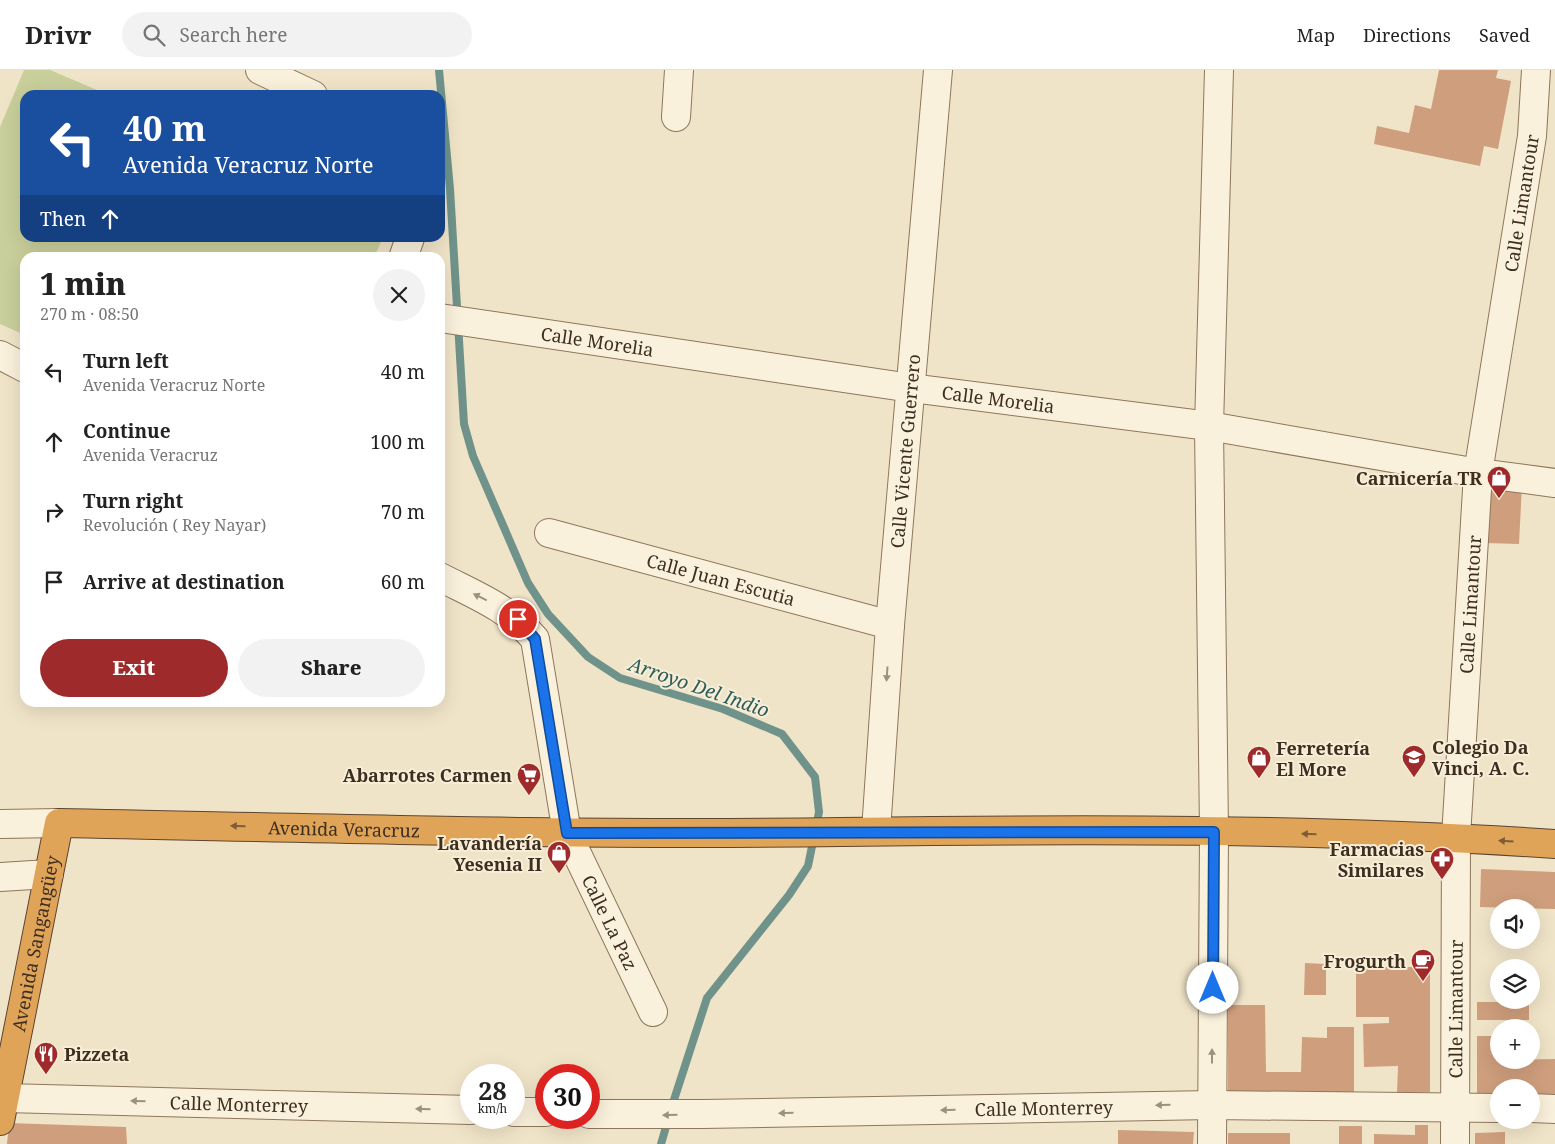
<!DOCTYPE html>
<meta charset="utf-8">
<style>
:root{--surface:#fff;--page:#f2f2f2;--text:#222;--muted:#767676;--line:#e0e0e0;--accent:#9e2a2b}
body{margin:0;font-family:"Noto Serif",serif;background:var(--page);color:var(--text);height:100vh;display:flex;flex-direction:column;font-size:19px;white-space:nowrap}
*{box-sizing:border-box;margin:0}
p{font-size:16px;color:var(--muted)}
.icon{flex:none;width:28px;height:28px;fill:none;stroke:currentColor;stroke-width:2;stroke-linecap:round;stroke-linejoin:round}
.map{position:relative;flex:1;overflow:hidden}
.drawer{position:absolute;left:20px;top:182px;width:425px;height:455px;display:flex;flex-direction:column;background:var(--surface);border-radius:15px;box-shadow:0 5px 20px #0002}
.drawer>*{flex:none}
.guide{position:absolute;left:20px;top:20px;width:425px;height:152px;border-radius:15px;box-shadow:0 5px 20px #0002;background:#1a4fa0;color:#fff;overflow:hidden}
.fabs{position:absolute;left:1490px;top:829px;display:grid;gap:10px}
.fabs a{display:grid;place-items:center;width:50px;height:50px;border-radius:50%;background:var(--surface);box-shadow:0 5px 20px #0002;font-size:25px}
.speed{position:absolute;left:460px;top:994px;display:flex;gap:10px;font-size:25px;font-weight:700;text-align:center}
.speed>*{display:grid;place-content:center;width:65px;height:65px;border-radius:50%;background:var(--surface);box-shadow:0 5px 20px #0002;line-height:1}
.speed small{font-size:12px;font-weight:400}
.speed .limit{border:8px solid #d22;background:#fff;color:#111}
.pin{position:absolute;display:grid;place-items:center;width:42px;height:42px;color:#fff;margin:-21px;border:2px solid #fff;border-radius:50%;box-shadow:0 1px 5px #0007}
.me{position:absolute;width:55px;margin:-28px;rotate:0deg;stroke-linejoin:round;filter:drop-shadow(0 0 4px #0008)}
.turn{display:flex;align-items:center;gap:18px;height:105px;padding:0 20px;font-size:22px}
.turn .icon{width:65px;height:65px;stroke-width:2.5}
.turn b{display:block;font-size:35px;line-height:42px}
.then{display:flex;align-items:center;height:48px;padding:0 20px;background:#0003;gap:10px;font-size:19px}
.round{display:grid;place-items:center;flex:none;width:52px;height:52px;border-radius:26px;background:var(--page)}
.head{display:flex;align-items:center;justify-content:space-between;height:85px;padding:0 20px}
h1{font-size:30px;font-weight:800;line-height:38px}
.primary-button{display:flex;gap:10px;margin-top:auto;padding:10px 20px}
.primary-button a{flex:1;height:58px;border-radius:30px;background:var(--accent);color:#fff;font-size:20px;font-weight:800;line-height:58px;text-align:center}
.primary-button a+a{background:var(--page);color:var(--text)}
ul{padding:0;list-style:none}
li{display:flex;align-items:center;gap:15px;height:70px;padding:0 20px}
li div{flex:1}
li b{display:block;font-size:19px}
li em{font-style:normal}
header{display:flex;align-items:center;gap:30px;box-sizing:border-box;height:70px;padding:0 25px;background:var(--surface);border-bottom:1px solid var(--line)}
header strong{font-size:24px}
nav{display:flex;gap:28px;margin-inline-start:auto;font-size:18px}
.search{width:350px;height:45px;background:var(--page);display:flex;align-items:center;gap:12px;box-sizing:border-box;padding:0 18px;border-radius:28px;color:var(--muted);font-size:19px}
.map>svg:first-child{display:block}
</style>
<header>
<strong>Drivr</strong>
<div class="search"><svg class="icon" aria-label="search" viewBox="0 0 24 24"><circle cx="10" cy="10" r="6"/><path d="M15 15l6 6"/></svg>Search here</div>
<nav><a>Map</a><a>Directions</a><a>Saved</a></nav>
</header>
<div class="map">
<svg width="1555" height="1074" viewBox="0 0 1555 1074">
<rect width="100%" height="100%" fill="#f0e4c8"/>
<path fill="#c9cf9b" d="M24 0H50L109 25H25V168H383L374 187 25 188V265L0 254V57Z"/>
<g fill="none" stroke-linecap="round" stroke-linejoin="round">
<path stroke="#6f938a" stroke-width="8" d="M439 0 450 119 464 354 473 386 528 513 548 544 588 587 620 608 723 639 782 664 815 707 819 742 808 796 789 825 707 928 671 1039
M661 1074 668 1050"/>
</g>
<path fill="#cf9f7d" d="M1439 0H1498L1496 8 1511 11 1498 79 1484 76 1480 96 1374 74 1377 56 1409 63 1415 35 1431 39Z
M1489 413 1522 415 1519 474 1486 473Z
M1481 799 1555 802V839L1480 837Z
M1305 893 1326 894V925H1304Z
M1356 897H1430V1022L1397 1023 1398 996 1364 997 1363 954 1389 953V947H1356Z
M1477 932H1529V950H1477Z
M1228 935H1265L1266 1002H1301L1302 967 1327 968V957H1354V1022L1228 1024Z
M1510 954H1528V958H1510Z
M1477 966H1499V990L1555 989V1025H1531V1018H1499V1026H1477Z
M9 1053 126 1057 127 1074H7Z
M1415 1055H1428V1074H1374V1064L1415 1065Z
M1339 1056H1362V1074H1339Z
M1118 1060 1194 1062 1193 1074H1118Z
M1505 1062V1074H1475V1063Z
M1228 1063H1290V1074H1228Z"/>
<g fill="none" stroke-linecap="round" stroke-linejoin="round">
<defs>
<g id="minor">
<path d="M260 0 313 25"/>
<path d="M676 47 679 0"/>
<path d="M403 188 410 168"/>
<path id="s1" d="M440 248 911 318 1209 356 1478 403 1555 413"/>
<path d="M0 285 25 298"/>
<path id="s2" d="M549 463 890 555"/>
<path id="s3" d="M440 507C477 526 507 537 535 569L567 763 653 942"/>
<path d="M0 754 59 753"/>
<path id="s4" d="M876 761 890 555 938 0"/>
<path d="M0 807 49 804"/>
<path id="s5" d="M5 1028 471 1040"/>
<path d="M1531 1038 1555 1039"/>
<path d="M514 1042H546"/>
<path id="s6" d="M589 1044H702L1212 1035 1499 1038"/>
<path d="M1212 1074 1214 762 1209 356 1219 0"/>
<path id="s7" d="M1455 1074 1456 767 1478 403 1532 66 1536 0"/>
</g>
<g id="highway">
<path id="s8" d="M0 1051 59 753C319 758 580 766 841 762 1079 759 1318 758 1555 774"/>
</g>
</defs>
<use href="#minor" stroke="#8d765c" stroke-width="30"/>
<use href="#highway" stroke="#5b4430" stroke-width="30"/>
<use href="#minor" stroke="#faf1dc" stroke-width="28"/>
<use href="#highway" stroke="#e0a458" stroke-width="28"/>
</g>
<defs><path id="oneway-solid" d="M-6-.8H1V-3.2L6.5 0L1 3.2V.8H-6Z" transform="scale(1.25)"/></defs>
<g fill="#9c907e">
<use href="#oneway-solid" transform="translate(480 527) rotate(-154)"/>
<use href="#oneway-solid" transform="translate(887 604) rotate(94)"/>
<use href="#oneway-solid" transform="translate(1212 986) rotate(-90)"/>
<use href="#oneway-solid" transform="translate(138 1031) rotate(-178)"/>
<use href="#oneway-solid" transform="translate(1163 1035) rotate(179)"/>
<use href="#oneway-solid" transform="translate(423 1039) rotate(-178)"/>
<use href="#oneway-solid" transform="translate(948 1040) rotate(179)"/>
<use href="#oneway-solid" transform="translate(786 1043) rotate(179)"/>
<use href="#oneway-solid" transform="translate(670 1045) rotate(179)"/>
</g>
<g fill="#7e5d36">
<use href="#oneway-solid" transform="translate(238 756) rotate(-179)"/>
<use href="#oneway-solid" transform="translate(1309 764) rotate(-179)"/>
<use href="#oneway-solid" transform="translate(1506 771) rotate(-176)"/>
</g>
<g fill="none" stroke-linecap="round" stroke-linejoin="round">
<defs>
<path id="route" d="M518 549 535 569 567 763 1214 762 1213 918"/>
</defs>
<use href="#route" stroke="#114b97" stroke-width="12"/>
<use href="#route" stroke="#1a73e8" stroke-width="9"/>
</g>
<defs>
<symbol id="shop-pin" viewBox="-11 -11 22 30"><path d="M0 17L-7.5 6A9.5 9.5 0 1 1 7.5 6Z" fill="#9e2a2b" stroke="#f7eed8"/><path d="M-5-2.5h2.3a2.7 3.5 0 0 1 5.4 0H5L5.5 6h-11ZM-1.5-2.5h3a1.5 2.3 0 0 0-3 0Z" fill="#fff"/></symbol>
<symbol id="school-pin" viewBox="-11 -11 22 30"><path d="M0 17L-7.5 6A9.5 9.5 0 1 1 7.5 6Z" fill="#9e2a2b" stroke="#f7eed8"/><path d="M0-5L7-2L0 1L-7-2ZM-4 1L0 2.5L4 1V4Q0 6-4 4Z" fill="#fff"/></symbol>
<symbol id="supermarket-pin" viewBox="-11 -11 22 30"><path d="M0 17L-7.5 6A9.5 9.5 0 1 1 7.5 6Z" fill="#9e2a2b" stroke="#f7eed8"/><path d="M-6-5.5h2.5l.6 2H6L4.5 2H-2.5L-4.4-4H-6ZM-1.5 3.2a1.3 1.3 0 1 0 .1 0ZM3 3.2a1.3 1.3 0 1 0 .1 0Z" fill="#fff"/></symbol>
<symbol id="pharmacy-pin" viewBox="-11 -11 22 30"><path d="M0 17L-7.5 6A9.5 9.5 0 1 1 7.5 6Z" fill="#9e2a2b" stroke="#f7eed8"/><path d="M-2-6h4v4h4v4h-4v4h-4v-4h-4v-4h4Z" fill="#fff"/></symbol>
<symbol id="cafe-pin" viewBox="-11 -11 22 30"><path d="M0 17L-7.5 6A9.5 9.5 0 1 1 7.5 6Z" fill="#9e2a2b" stroke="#f7eed8"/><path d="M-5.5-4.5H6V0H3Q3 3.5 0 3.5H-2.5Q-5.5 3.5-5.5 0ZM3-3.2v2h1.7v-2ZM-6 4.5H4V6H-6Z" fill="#fff"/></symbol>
<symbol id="restaurant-pin" viewBox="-11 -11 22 30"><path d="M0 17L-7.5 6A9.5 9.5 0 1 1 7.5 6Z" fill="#9e2a2b" stroke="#f7eed8"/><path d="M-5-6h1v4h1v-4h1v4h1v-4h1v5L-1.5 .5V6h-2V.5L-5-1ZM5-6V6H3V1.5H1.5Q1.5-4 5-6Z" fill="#fff"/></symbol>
</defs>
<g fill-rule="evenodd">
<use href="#shop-pin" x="1485" y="394" width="28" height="38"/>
<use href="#school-pin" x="1400" y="673" width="28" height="38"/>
<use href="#shop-pin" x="1245" y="674" width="28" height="38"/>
<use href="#supermarket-pin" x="515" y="691" width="28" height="38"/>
<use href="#shop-pin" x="545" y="769" width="28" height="38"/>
<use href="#pharmacy-pin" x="1428" y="775" width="28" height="38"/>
<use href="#cafe-pin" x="1409" y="877" width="28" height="38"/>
<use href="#restaurant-pin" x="32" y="970" width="28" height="38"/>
</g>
<g text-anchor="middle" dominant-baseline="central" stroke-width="4" stroke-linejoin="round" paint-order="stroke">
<g font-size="18" fill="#3d2e20" stroke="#f7eed8">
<text stroke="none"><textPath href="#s7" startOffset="945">Calle Limantour</textPath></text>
<text stroke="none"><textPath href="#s1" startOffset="159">Calle Morelia</textPath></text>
<text stroke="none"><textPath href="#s1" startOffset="564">Calle Morelia</textPath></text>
<text stroke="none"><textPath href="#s4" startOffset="381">Calle Vicente Guerrero</textPath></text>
<text stroke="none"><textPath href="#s2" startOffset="178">Calle Juan Escutia</textPath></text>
<text stroke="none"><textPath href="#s7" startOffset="540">Calle Limantour</textPath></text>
<text stroke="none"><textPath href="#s8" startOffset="589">Avenida Veracruz</textPath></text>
<text stroke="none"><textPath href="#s3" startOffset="410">Calle La Paz</textPath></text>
<text stroke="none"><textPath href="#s8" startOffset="181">Avenida Sangangüey</textPath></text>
<text stroke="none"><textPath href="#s7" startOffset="135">Calle Limantour</textPath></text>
<text stroke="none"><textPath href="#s5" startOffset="234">Calle Monterrey</textPath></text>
<text stroke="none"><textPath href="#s6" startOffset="455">Calle Monterrey</textPath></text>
</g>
<g font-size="18" font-weight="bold" fill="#3d2e20" stroke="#f7eed8" text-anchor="end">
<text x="1482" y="408">Carnicería TR</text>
<text x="1432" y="677" text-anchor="start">Colegio Da<tspan x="1432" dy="21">Vinci, A. C.</tspan></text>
<text x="1276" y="678" text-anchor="start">Ferretería<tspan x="1276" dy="21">El More</tspan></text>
<text x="512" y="705">Abarrotes Carmen</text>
<text x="542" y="773">Lavandería<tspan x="542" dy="21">Yesenia II</tspan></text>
<text x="1424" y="779">Farmacias<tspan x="1424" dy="21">Similares</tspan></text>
<text x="1406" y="891">Frogurth</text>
<text x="64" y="984" text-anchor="start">Pizzeta</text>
</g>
<g font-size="19" font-style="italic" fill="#2f5d5a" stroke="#f7eed8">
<text transform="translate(699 617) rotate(19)">Arroyo Del Indio</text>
</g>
</g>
</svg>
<div class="fabs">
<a><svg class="icon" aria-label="sound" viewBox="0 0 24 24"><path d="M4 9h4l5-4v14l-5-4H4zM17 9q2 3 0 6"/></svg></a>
<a><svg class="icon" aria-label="layers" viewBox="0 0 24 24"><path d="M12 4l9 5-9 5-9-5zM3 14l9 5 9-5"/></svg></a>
<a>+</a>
<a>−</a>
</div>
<div class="speed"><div>28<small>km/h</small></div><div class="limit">30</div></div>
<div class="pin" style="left:518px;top:549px;background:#d93025"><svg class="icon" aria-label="arrive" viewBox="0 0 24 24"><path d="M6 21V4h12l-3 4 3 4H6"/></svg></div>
<svg class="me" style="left:1213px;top:918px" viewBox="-20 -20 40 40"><circle r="19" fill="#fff"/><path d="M0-13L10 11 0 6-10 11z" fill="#1a73e8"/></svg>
<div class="guide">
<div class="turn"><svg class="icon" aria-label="left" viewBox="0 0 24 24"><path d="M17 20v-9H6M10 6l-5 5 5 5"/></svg><div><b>40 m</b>Avenida Veracruz Norte</div></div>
<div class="then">Then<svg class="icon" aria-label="ahead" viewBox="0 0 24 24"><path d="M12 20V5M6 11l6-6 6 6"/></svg></div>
</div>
<section class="drawer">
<div class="head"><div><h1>1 min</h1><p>270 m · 08:50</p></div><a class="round"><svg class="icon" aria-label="close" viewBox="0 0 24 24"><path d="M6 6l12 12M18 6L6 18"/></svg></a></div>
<ul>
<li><svg class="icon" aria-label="left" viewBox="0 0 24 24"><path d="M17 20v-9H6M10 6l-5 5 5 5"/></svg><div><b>Turn left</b><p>Avenida Veracruz Norte</p></div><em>40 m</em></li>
<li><svg class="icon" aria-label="ahead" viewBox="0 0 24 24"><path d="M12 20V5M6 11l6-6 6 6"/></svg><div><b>Continue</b><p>Avenida Veracruz</p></div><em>100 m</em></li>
<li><svg class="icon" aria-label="right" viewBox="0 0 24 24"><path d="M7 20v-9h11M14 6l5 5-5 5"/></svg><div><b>Turn right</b><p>Revolución ( Rey Nayar)</p></div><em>70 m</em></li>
<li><svg class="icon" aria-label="arrive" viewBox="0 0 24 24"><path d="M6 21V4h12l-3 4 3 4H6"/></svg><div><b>Arrive at destination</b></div><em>60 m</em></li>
</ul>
<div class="primary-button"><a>Exit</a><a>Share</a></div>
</section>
</div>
